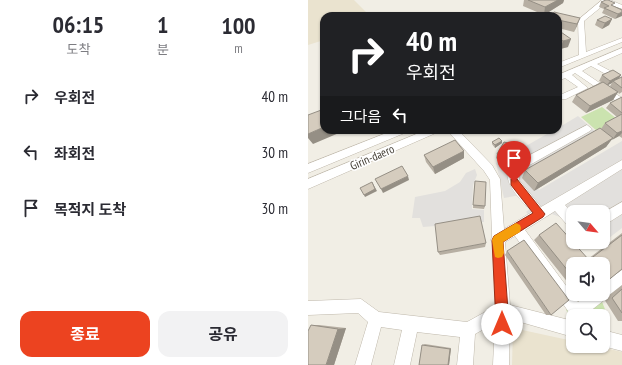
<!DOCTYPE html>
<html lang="ko">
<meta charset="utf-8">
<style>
:root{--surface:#fff;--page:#f2f2f3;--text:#2b2b33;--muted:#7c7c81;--accent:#ec4320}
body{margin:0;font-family:"PT Sans Narrow","Noto Sans KR",sans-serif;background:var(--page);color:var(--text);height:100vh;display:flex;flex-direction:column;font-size:15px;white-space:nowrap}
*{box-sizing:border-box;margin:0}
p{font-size:13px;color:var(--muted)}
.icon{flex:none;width:22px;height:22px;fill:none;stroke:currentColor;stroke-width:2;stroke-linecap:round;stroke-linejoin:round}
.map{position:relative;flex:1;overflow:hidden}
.panel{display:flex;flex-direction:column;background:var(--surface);width:308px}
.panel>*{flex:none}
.hud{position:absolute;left:12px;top:12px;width:242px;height:122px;border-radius:12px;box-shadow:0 1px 3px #0004;background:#202124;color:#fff;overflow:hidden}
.needle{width:26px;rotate:118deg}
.fabs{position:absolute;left:258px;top:205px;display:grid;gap:8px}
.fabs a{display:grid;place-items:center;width:44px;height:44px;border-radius:8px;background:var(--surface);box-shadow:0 1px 3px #0004;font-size:20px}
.pin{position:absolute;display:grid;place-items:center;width:34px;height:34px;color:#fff;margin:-41px -17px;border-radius:50% 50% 50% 0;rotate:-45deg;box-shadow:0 0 4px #0007}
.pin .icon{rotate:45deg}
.me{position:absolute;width:44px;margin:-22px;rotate:0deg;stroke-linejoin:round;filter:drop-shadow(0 0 3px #0008)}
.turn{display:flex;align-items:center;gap:14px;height:84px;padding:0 20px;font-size:18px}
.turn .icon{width:52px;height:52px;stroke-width:2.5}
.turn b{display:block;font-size:28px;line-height:34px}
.then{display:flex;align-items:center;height:38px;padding:0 20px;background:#0003;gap:8px;font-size:15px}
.eta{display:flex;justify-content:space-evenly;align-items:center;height:68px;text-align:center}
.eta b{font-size:24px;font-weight:700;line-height:28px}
.cta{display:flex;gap:8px;margin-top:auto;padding:8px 20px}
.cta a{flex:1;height:46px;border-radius:12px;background:var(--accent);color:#fff;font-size:16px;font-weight:700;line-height:46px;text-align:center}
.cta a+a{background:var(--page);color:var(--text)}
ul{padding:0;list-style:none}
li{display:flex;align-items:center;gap:12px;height:56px;padding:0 20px}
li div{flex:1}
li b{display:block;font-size:15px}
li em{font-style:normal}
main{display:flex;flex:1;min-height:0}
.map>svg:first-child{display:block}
</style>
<main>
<section class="panel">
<div class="eta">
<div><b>06:15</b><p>도착</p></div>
<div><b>1</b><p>분</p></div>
<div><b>100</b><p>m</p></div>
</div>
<ul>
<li><svg class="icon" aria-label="right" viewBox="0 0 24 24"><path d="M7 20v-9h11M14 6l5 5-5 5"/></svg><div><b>우회전</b></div><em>40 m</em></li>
<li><svg class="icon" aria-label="left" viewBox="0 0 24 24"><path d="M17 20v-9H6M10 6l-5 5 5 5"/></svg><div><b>좌회전</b></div><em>30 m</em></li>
<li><svg class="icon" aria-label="arrive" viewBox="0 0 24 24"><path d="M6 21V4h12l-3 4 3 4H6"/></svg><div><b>목적지 도착</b></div><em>30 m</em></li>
</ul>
<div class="cta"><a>종료</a><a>공유</a></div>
</section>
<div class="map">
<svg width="314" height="365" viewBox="0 0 314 365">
<rect width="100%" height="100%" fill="#f1eee5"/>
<path fill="#eae3cf" d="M0 0H46L62 16H16V40L0 45Z
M205 328 265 341V346H289L314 352V365H204Z"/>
<path fill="#cbe3af" d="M294 107 309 119 289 131 273 117Z
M270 294H291L300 317 295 327V316H265V319L258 310Z"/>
<path fill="#e2e0dd" d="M270 116 289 133 216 174 231 190 314 141V228L297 241 295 239V212H265V218L257 219 244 214 228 223 218 212 223 208 212 195 196 198 188 163 246 130H250V128Z
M167 169 169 175 165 185 164 209 176 210V222L115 227 112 218H104L107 197 137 191 152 182 158 173Z"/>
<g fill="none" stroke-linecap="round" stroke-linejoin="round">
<defs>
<path id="minor" d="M294 0H302L314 5V9L298 3 276 21 278 52 314 38V42L250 68V63L271 55 270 20Z
M314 48V53L289 64 314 77V83L283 66 274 71 314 98V105L267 73 264 75 280 88 258 99H252V95L270 87 257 78 250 81V75Z
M279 125 284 129 282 131 211 171V180L233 207 314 160V169L257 205 265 214V229L261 227 247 211 217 230 270 302 280 294H295V283L314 270V286L276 316H265V318L207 236 197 242 202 305 265 321V337L202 319 201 365H185L187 323 167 334 165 365H149L152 337 109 332 102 365H86L94 330 73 327 63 365H47L60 322 50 313 0 315V301L53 299 71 312 159 322 188 306 185 244 183 240 184 236 182 180 176 171 139 130H150L184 165 192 179 196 229 224 212C214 201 193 182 201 166Z
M86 130H101L99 132 0 173V164Z
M118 130H132L130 132 0 189V179Z
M314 202V214L295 226V213Z
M295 330 314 335V351L295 346Z"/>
</defs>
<use href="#minor" stroke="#bfb8ab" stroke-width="1"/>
<use href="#minor" fill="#fff" fill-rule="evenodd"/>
</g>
<path fill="#b7afa3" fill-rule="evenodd" d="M216 0H256L255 3 236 15 215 6Z
M293 2 314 9 307 19 294 13 296 9 291 7Z
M250 16 272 18 266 32 250 28Z
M304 19 301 25 294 29 287 25 289 20Z
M250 30 260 47 252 49 250 47Z
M294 75H313L311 78 314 77V92L311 94 310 92 305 100 278 113 264 102 268 95 293 82 291 81ZM304 83 302 86 307 90 300 85Z
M314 97V138L311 136 303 140 298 147 226 191 214 178 217 170 293 129 297 123 309 117 298 108 302 103Z
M194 141V143L187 148 184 144V142Z
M156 151V158L127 174 118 162 116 155Z
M189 154H206L192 162 188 158Z
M167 181 177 206 176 209 165 208Z
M314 233V269L298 282 295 283V264H265V289L226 240 231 235 280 259Z
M178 243 177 247 132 255 130 252Z
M199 251 243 315H238L197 255Z
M314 285V321H310L296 299Z
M3 325H11L38 328 26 365Z
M117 344 143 348 141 365H111L114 345Z"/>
<path fill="#958f85" d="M250 0H256L255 3 236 15 237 7Z
M314 12V16L307 19 310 14Z
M272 18 269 26 266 32 269 24Z
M304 19 301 25 294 29 297 23Z
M263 39 260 47 252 49 255 41Z
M313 75 310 80 305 81 304 83 298 86 302 81Z
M310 92 305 100 278 113 282 106Z
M16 127V130H38L5 144 0 138V134Z
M314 131V133L311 136 304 140 309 133Z
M305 138 298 147 226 191 230 183Z
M194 141V143L187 148V145Z
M207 150 206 154 192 162 193 158Z
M156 151V158L127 174 125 167Z
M100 176 101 180 75 193 73 189Z
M64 182 69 191 57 197 56 195Z
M38 328 26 365H18L30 329Z
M143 348 141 365H140L142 349Z"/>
<path fill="#d5ccbe" stroke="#958f85" d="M220 0H250L237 7Z
M298 0H300L307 3 303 5 314 10V12L310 14 296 8 301 6 293 2Z
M246 12 272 18 269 24 250 20V16H243Z
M297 16 304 19 297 23 289 20Z
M250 30 263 39 255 41 250 38Z
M305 70 313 75 302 81 294 75Z
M314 77V88L305 81Z
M295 82 310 92 282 106 268 95Z
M314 97V113L302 103Z
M16 109V127L0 134V115Z
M314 114V131L309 133 297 123Z
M292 128 305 138 230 183 217 170Z
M191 138 194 141 187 145 184 142Z
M147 140 156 151 125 167 116 155Z
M196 142 200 143 207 150 193 158 189 154Z
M94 166 100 176 73 189 67 179Z
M167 181 178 182 177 206 165 205Z
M64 182 67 189 56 195 52 188Z
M172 216 178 243 130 252 127 224Z
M248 223 281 260 314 235V269L298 282 295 279V264H265V277L231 235Z
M216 240 261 300 243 315 199 251Z
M314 289V313L304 298Z
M3 325 30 329 18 365H0V331Z
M114 345 142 349 140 365H111Z"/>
<path fill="#ec4320" stroke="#992c15" d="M206 178 209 179 237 214 235 217 195 242 201 324 199 328 194 330 190 328 188 324 184 240 186 236 225 213 203 185V179Z"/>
<path fill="#f59e0b" d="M208 223 212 225 213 228 212 232 195 242 196 253 194 257 190 258 187 257 184 240 186 236Z"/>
<g text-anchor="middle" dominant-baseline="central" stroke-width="3" stroke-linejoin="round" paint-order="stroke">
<g font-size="12" fill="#433e35" stroke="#fff">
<text transform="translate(64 157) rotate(-23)">Girin-daero</text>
</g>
</g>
</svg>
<div class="fabs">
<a><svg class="needle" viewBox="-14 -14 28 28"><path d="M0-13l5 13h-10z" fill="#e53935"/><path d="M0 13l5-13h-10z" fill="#7c7c81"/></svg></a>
<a><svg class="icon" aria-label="sound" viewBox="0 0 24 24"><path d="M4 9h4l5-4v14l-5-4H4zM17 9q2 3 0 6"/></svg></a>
<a><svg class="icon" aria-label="search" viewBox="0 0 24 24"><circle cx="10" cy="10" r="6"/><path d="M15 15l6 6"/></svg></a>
</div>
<div class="pin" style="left:206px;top:182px;background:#d93025"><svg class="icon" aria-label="arrive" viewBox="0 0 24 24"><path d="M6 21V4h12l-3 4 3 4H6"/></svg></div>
<svg class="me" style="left:194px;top:324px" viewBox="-20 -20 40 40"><circle r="19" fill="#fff"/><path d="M0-13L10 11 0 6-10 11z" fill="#ec4320"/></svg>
<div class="hud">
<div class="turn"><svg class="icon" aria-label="right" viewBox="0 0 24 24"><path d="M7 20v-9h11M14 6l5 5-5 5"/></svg><div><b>40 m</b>우회전</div></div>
<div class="then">그다음<svg class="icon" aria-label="left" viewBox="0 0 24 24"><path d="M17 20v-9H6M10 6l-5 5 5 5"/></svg></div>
</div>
</div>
</main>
